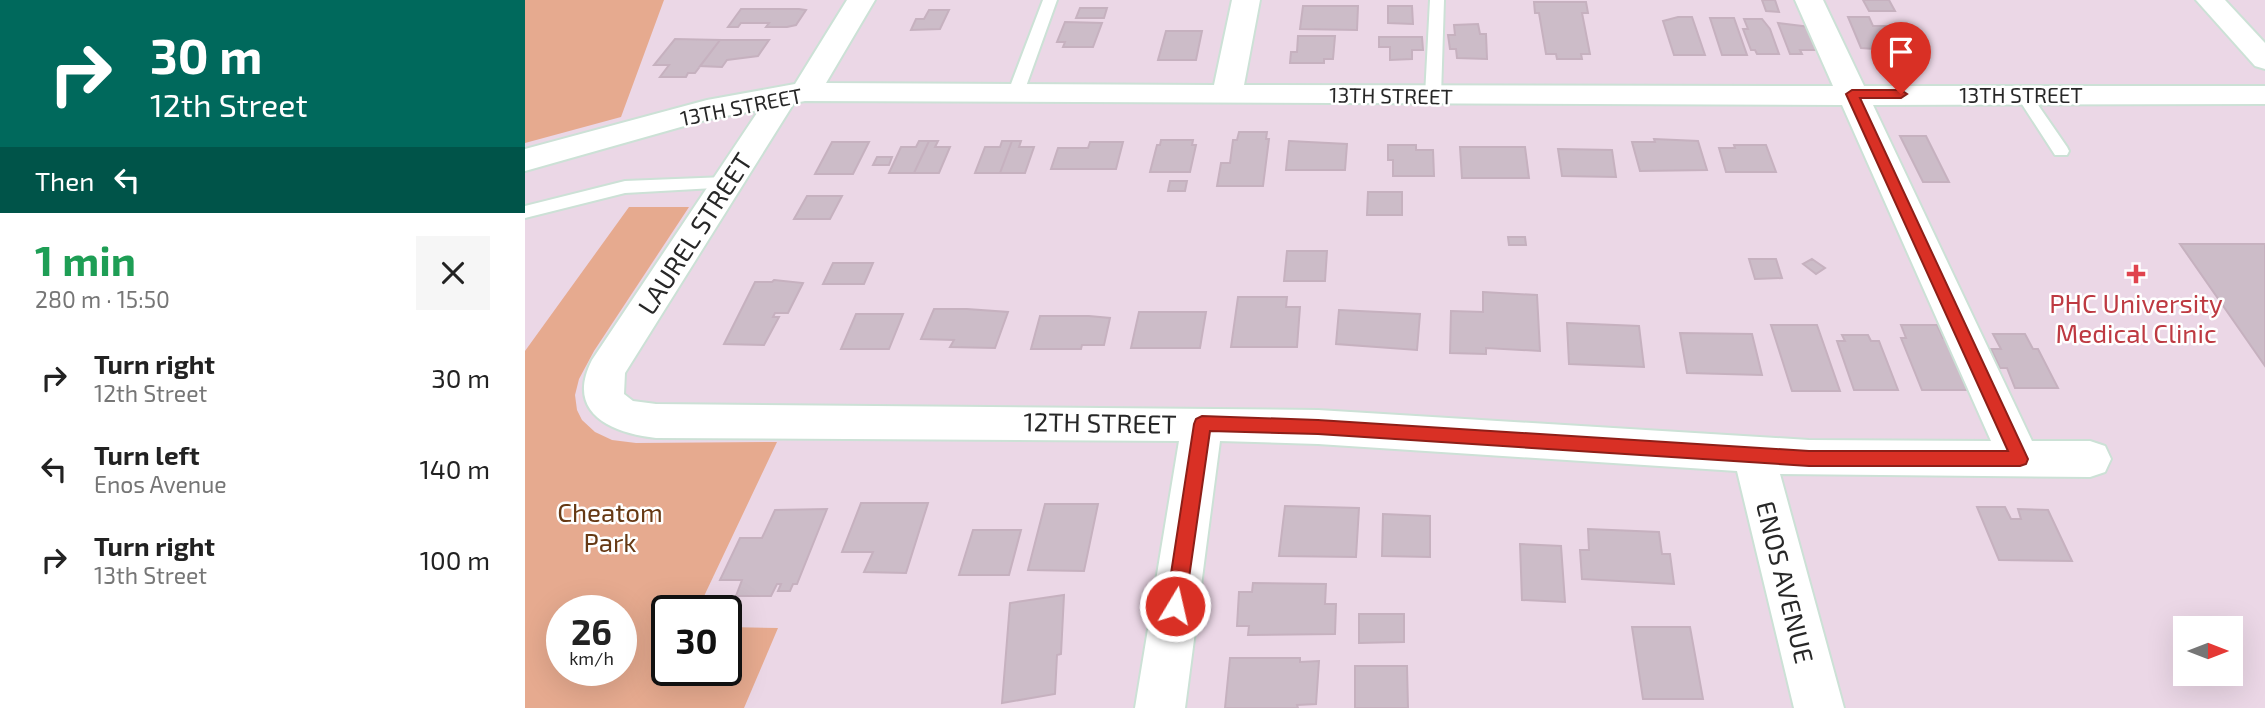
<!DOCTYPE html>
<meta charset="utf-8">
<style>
:root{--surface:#fff;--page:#f6f6f6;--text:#222;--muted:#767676}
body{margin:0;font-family:"Exo 2",sans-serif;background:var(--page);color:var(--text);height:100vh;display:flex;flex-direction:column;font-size:26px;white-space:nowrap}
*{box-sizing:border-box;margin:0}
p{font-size:23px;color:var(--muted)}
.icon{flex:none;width:38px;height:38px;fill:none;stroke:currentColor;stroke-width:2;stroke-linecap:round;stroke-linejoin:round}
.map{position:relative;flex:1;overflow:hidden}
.drawer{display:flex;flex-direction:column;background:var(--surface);width:525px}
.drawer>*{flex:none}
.guide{background:#00695c;color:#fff;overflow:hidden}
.needle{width:46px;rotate:90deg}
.fabs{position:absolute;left:1648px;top:616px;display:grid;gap:14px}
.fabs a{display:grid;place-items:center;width:70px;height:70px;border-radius:0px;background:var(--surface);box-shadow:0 7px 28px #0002;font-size:35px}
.speed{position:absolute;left:21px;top:595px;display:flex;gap:14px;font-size:35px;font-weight:700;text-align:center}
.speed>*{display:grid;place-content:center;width:91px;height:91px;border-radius:50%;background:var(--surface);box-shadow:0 7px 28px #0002;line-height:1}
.speed small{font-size:18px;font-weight:400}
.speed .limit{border:4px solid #111;border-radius:10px;background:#fff;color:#111}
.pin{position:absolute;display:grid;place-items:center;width:60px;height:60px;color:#fff;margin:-72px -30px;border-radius:50% 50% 50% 0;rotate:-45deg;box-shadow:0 0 7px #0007}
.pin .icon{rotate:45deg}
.me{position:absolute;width:77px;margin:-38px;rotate:9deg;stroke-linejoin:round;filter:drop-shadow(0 0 5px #0008)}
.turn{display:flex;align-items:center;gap:24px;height:147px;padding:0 35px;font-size:32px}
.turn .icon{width:91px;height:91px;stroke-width:2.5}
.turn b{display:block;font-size:49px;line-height:60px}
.then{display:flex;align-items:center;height:66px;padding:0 35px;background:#0003;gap:14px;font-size:26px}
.round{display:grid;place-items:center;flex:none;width:74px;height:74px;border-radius:0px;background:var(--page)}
.overview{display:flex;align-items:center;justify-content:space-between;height:119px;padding:0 35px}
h1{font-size:42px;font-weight:700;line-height:52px;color:#1e9e55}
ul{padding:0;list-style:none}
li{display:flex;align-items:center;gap:21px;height:91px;padding:0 35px}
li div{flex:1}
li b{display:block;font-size:26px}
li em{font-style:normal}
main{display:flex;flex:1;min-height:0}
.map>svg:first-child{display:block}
</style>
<main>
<section class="drawer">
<div class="guide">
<div class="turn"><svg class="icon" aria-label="right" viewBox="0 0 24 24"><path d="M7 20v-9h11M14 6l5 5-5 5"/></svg><div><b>30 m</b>12th Street</div></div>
<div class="then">Then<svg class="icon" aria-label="left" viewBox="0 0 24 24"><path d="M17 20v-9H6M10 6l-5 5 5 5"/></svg></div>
</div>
<div class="overview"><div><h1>1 min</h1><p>280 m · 15:50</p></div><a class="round"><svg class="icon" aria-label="close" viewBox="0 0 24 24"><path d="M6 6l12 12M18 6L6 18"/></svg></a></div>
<ul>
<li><svg class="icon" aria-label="right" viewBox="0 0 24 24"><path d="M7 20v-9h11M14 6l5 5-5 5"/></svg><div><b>Turn right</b><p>12th Street</p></div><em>30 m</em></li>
<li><svg class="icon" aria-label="left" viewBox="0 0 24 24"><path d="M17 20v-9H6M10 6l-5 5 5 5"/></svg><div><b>Turn left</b><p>Enos Avenue</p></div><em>140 m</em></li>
<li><svg class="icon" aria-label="right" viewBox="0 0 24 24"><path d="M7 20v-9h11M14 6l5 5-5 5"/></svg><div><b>Turn right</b><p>13th Street</p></div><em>100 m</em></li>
</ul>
</section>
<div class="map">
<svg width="1740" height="708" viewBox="0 0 1740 708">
<rect width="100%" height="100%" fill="#ebd7e6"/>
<path fill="#e6aa8f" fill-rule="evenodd" d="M0 0H139L96 117 0 143Z
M104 207H164L69 351 54 379 50 395 52 410 57 420 70 432 87 440 111 443 252 442 172 611H142V670H201V627L253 628 219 708H0V351ZM37 611H96V670H37Z"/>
<path fill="#ccbcc8" stroke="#c6b1bf" stroke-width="2" d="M1237 0H1250L1254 12 1241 11Z
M1338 0H1364L1370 11H1344Z
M1009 2H1061L1063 13H1057L1065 54H1056L1057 59H1032L1031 54H1021L1014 13H1010Z
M778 6H833L832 30 775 29Z
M863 6H887L888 24 863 23Z
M555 8H582L579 18H551Z
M216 9H274L281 10 271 25 262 27H241L244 23H216L213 27H203Z
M404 10H424L415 29 386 30 391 19H399Z
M1153 17H1167L1180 55H1149L1138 21Z
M1323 17H1344L1348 26H1365L1378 51 1336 48Z
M1185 18H1209L1222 55H1197Z
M1219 19H1237L1245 29 1254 54H1232L1230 50H1226L1218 29H1223Z
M540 22 577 23 568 47H538L540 42H532Z
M1253 23 1285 27 1295 50H1275L1277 54H1265Z
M953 24 955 34H961L962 59 932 58 931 49H925L923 35H930L929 25Z
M641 31H677L671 60H633Z
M773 36H810L808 59H799V63H765L766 52H772Z
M854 37H897L898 50H887V59L865 60V47H854Z
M150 39 195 40 170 73H163L161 77H135L144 65H129Z
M195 40H244L233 56 202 60 197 67 175 66Z
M714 132H742L741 139H744L738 186H692L696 163H705L708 140H712Z
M1375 136H1401L1424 182H1398Z
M1129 139 1173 141 1182 170 1115 171 1107 142H1130Z
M636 140H668L667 145H671L665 172H625L632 145H635Z
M394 141H404L389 173H364L376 147H391Z
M404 141H413L410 147H425L414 173H389Z
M477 141H487L475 173H450L460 147H475Z
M487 141H496L494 147H509L500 173H475Z
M764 141 822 144 820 170H761Z
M307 142H344L328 174H290Z
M565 142H598L591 169H526L533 148H563Z
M863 145H891V150H908L909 176H868V160H863Z
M1209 145H1241L1251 172H1201L1194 148H1210Z
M935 147H1000L1004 178H937Z
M1033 149 1087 150 1091 177 1037 176Z
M352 157H367L364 165H348Z
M645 181H662L660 191H643Z
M843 192H877V215H842Z
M282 196H317L305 219H269Z
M983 237H1000L1001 245H984Z
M1655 244H1740V366Z
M762 251H802L800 281H759Z
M1224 259H1251L1257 278 1230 279Z
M1287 259 1300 268 1291 274 1278 264Z
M308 263H348L339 284H298Z
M249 280 278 283 263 313H250L248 317H254L239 345 199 344 230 282H247Z
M958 292 1012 295 1015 351 961 348V354L925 353 926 311 958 312Z
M713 297H762L761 307H775L772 347H706Z
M409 309H442L483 312 470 348 425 347 429 340 396 339Z
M814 310 895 314 892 350 811 344Z
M614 312H681L675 348H606Z
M331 314H378L364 349H316Z
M515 316H564L585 318 579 345H557L556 349H506Z
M1042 323 1114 326 1119 367 1044 364Z
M1246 325H1292L1315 391H1267Z
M1376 325H1412L1418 338H1423L1446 390H1397L1376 338H1381Z
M1155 333 1227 334 1237 375 1162 373Z
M1468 334H1500L1508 349H1513L1533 388H1490L1482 368H1475L1466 349H1476Z
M1317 335H1343L1346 341H1354L1373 390H1329L1312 341H1320Z
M336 503H403L381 573 339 572 348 552H317Z
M520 504H573L559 571 503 570Z
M760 506 834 508 831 557 754 556Z
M1452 507H1480L1486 519H1496L1493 509 1523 510 1547 561 1474 560Z
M302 509 272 584H268L265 591H253L256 584H252L246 596H211L217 580H195L215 538H237L250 510Z
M858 514 905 516V557L857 556Z
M1063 529 1134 532 1137 554H1145L1149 584 1057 579 1055 550H1064Z
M448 530H496L484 575H434Z
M995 544 1036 546 1040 602 997 600Z
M728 583 801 584 800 604H811L810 634 723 635 724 626H712L714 592H727Z
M539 595 536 654 532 655 530 694 477 703 485 603Z
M834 614H879V642L834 643Z
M1107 627H1165L1178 699H1118Z
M705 658H775V662L794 661 791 704 772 705 773 708H700Z
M830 666H882L883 708H830Z"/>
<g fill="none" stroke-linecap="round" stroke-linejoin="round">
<defs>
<path id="service" d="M518 0H532L499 92 491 97 486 95 483 92Z
M905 0H919L916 96 908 101 900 96Z
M1499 90 1504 92 1542 147 1544 151 1542 155H1530L1491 95Z
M201 177 209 183 207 187 100 193 0 218V206L100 181Z"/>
<path id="minor" d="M322 0H350L301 83 689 85 707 0H735L719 85 1308 86 1270 0H1298L1339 86H1740V104L1348 105 1507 441H1565L1580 446 1586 459 1580 472 1565 477 1255 474 1319 708H1269L1212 471 793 444 695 441 660 708H610L654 441 131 438C86 433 40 413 67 360L234 110 184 119 0 171V149L182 100 270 84ZM280 101 1317 105 1466 441 1284 440 793 410 131 404 108 401 99 394 100 373 269 103Z"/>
<path id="secondary" d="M1671 0H1700L1740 43V69L1730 66Z"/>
</defs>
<use href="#service" stroke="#cce1d6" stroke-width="4"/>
<use href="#minor" stroke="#cce1d6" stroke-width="4"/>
<use href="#secondary" stroke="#cce1d6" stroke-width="4"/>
<use href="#service" fill="#fff" fill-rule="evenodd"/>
<use href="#minor" fill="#fff" fill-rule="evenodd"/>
<use href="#secondary" fill="#fff" fill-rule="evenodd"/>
</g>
<path fill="#d93025" stroke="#8d1f18" stroke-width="2" d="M1327 90H1376L1382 94 1376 98H1335L1503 459 1501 464 1495 466H1284L793 434 685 431 660 606 657 613 650 615 644 613 641 606 669 424 671 419 677 416 793 420 1284 451H1483L1321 94Z"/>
<path fill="#e0444e" stroke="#fff" stroke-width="2.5" d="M1607.5 263.5h7v7h7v7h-7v7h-7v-7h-7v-7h7z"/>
<g text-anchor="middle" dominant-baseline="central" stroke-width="5" stroke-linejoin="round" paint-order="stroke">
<g font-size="21" fill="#272727" stroke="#fff">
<text x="1496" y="94">13TH STREET</text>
<text transform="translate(866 95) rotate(1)">13TH STREET</text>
<text transform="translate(216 106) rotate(-11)">13TH STREET</text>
</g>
<g font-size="26" fill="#272727" stroke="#fff">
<text transform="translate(169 233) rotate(-57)">LAUREL STREET</text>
<text transform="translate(575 422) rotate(1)">12TH STREET</text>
<text transform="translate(1261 582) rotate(76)">ENOS AVENUE</text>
</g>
<g font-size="26" fill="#be3a42" stroke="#fff">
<text x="1611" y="302">PHC University<tspan x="1611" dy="30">Medical Clinic</tspan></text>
</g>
<g font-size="26" fill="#663914" stroke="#fff">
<text x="85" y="511">Cheatom<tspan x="85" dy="30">Park</tspan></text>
</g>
</g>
</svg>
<div class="fabs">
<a><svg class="needle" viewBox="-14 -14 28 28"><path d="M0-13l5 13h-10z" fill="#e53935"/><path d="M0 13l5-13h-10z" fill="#767676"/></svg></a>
</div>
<div class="speed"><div>26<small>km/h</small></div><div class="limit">30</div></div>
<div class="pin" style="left:1376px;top:94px;background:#d93025"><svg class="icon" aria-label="arrive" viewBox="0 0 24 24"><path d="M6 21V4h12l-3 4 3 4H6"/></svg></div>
<svg class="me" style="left:650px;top:606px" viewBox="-20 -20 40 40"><circle r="17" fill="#d93025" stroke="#fff" stroke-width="3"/><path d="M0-11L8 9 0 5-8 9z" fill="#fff"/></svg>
</div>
</main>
